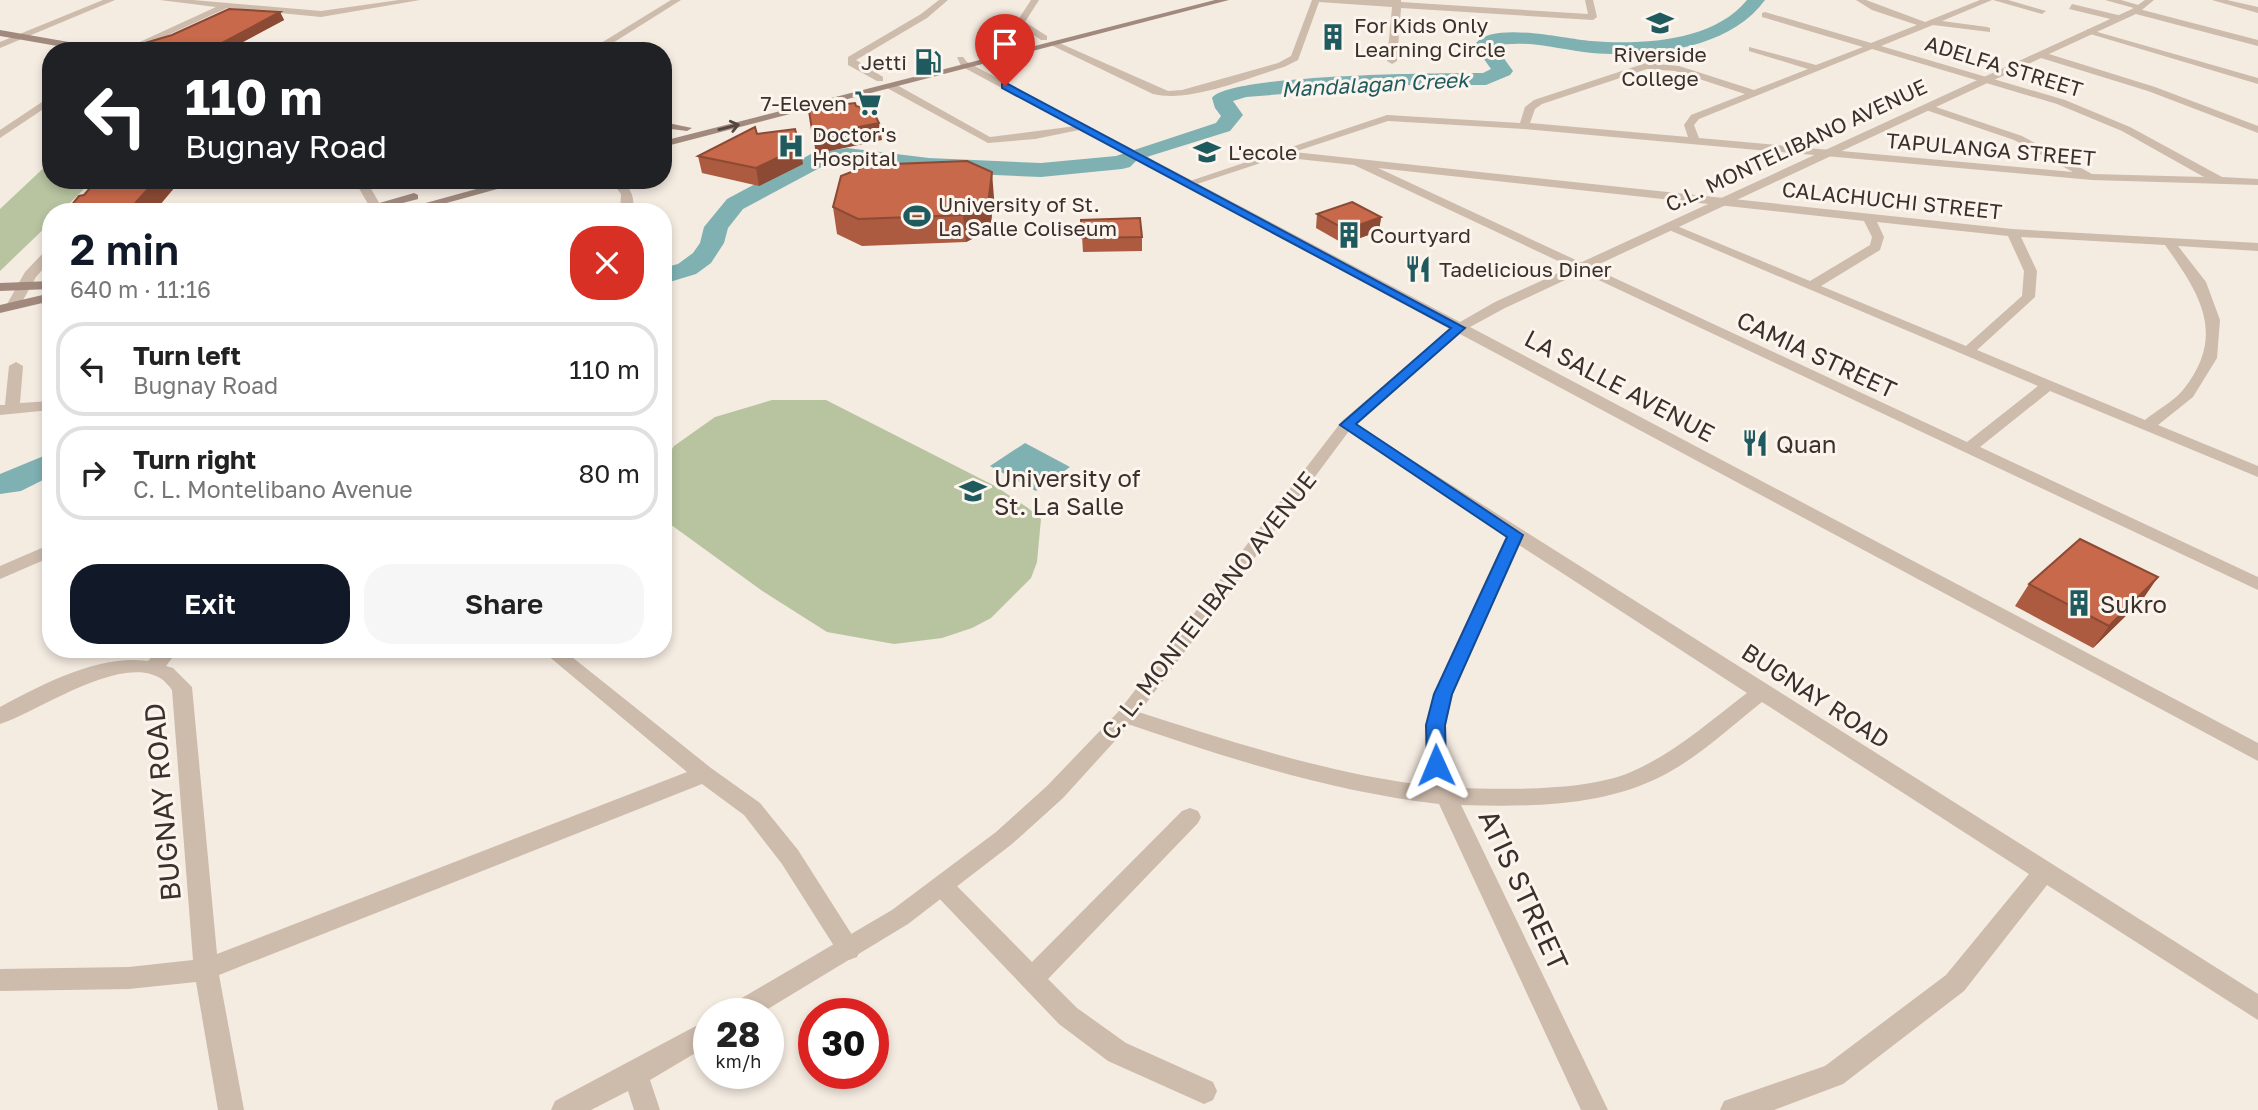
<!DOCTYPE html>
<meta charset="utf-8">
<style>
:root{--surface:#fff;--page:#f6f6f6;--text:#222;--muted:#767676;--line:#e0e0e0;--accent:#111827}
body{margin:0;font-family:"Golos Text",sans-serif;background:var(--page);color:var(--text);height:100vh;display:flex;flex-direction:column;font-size:26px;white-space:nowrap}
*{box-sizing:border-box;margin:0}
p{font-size:23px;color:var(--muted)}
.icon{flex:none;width:38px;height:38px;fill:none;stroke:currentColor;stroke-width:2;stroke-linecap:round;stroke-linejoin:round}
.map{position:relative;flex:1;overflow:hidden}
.panel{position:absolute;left:42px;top:203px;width:630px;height:455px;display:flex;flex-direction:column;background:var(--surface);border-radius:28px;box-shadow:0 4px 10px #0003}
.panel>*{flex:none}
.guide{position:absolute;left:42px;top:42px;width:630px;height:147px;border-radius:28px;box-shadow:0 4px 10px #0003;background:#202124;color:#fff;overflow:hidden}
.speed{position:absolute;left:693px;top:998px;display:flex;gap:14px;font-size:35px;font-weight:700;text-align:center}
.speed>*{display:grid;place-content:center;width:91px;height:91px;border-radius:50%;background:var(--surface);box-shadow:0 4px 10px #0003;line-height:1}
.speed small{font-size:18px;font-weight:400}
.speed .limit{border:10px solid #d22;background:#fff;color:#111}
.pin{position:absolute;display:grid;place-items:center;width:60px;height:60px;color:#fff;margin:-72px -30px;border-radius:50% 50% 50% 0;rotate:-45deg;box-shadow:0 0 7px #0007}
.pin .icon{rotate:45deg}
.me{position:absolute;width:77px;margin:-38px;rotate:359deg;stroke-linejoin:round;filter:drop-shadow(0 0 5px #0008)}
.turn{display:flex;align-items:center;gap:24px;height:147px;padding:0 28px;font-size:32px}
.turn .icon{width:91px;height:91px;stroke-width:2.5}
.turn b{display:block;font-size:49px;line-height:60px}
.round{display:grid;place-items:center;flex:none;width:74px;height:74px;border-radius:28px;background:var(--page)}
.summary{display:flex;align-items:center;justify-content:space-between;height:119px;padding:0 28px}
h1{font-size:42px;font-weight:600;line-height:52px;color:var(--accent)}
.button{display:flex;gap:14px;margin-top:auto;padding:14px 28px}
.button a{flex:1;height:80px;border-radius:28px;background:var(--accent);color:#fff;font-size:28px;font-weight:600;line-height:80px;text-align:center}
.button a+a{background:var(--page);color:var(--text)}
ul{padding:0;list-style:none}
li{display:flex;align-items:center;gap:21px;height:94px;margin:0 14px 10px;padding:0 14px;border:4px solid var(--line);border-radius:28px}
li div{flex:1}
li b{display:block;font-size:26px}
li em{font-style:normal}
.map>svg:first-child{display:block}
</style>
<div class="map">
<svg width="2258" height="1110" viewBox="0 0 2258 1110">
<rect width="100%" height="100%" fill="#f4ebe1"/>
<path fill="#b8c4a0" d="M51 161V180H93L61 212H51V222L0 271V209Z
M772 400H826L995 486 1028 508 1041 519 1037 562 1031 578 991 618 972 628 942 638 894 644 827 632 761 590 663 519V462L674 446 715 417Z"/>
<path fill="#7fb0b2" d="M1025 443 1070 467 1036 491 990 466Z"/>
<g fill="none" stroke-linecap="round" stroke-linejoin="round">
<path fill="#7fb0b2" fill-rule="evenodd" d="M1747 0H1765C1729 50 1649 57 1592 53 1560 50 1527 39 1495 46L1513 71 1510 75 1486 85H1393L1246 97 1233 101 1243 115 1230 131 1137 160 1130 167 1122 169 1041 177 929 172 847 162 825 165 743 209 728 228 724 243 711 263 696 274 663 284V268L678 264 693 253 700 243 704 227 727 199 811 154 847 148 929 158 1041 163 1116 156 1216 123 1221 116 1215 108 1212 98C1229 74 1444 73 1483 73L1491 69 1479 52 1476 43C1494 21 1565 39 1591 41 1641 45 1713 42 1747 0Z
M51 453V476L21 491 0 494V474Z"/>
<path fill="#cdbbac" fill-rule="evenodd" d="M160 0H193L321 11 399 0H420L321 17 227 8 133 51H120L216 7Z
M939 0H948L927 18 856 60 883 77V81H877L848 65V57L921 14Z
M1031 0H1039L1025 22 1047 36V40H1041L1016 23Z
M1312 0H1401V2L1588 14 1585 0H1593L1597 17 1593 20 1401 8 1397 61 1392 64 1387 61 1392 7 1319 2 1298 60 1284 67C1247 78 1191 103 1153 94L1049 44 1057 42 1168 91 1182 90 1278 63 1291 56Z
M1856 0H1866L1925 22 1980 0H1992L1942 21 1987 27 1990 28V32L1933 25 1881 46 2065 100 2130 127 2222 177 2258 179V185L2092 180 1524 129 1388 121 1294 152 2012 229 2258 243V251L2178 246 2206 282 2220 320 2217 358 2193 397 2158 425 2258 466V477L2050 391 1980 447 2258 577V590L1354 165 1279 157 1191 186 1181 184 1387 115 1520 123 1525 107 1534 100 1646 63 1679 66 1754 90 1808 69 1749 51V47L1816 65 1863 47 1762 17V13L1765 12 1871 43 1917 25 1872 10ZM1872 49 2057 104 2122 131 2204 177 2092 174 2022 136 1927 104 1922 107 1923 109 2014 140 2073 172 1699 138 1694 125 1699 119ZM1647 69 1675 71 1745 94 1691 115 1684 125 1688 137 1530 123 1535 109 1542 104ZM1378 168 1864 221 1872 237 1870 245 1810 281 1672 224 1662 227 2038 386 1967 442ZM1877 222 2008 236 2024 271 2022 296 1966 346 1821 286 1880 250 1884 237ZM2021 237 2165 245C2200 294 2227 335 2183 390 2174 401 2157 410 2145 420L1977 350 2035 297 2037 271Z
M1993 0H2008L2046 11 2042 14Z
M2105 0H2121L2145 7 2141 10Z
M2212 0H2227L2258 7V13Z
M2072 4 2122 16 2123 18 2119 21 2069 9Z
M2135 8 2258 40V46L2132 13Z
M2087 29 2258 78V84L2087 33Z
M887 84H895L990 137 1084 125 1089 128 1035 139 988 143 887 88Z
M51 96V104L0 138V130Z
M354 180H366L381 206 379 209H371Z
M610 180H623C631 190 636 199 632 212H620L621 194Z
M51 248V260L36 277 18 309H8L6 306 25 272 47 249Z
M16 362 23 366 20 403 51 401V410L0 415V405H5L9 366Z
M1347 419 2258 994V1020L2047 885 1964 991 1843 1084 1774 1110H1720L1724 1101 1825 1066 1946 975 2029 874 1762 702C1730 727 1699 757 1662 776 1602 807 1527 807 1461 805L1608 1110H1581L1439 804C1328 791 1224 757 1119 721L1116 716 1119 711 1126 708C1227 740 1326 774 1432 786 1414 727 1438 684 1462 631 1477 599 1491 568 1506 537L1342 427 1339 424ZM1519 545 1747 693C1710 721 1675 753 1631 772 1584 792 1505 789 1454 788L1446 765V725L1453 694Z
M51 544V557L0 579V566Z
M159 649H179L166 666 173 668 192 687 217 954 687 772 540 649H562L711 768 760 803 798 850 861 949 857 957 849 960 841 957 782 864 744 815 702 784 219 975 244 1110H218L196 982 129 989 0 991V969L129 967 193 960 172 690C169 686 165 681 160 678 119 654 38 712 0 724V707C43 684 99 654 148 661Z
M1190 808 1198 811 1201 817 1198 823 1048 979 1077 1008 1126 1043 1213 1082 1217 1091 1213 1100 1204 1104 1108 1061 1059 1024 934 893 931 886 934 879 942 876 950 879 1032 962 1182 811Z"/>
<path fill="#cdbbac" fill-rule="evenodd" d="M103 0H115L0 48V42Z
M671 0H681L600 51H588Z
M2145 0H2154L2138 13 2049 54 2155 87 2258 126V133L2148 91 2041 58 1505 308 1470 327 2258 743V761L1460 334 1352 427 1133 721 1063 798 1012 844 908 924 761 1013H727L730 1005 892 910 996 832 1047 786 1119 711 1342 421 1450 329 961 66 957 57H963L967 62 1460 322 1495 302 2132 9Z
M709 1019V1045L650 1080 660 1110H634L628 1091 591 1110H551L555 1101Z"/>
<path fill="#a18a7d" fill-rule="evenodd" d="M1215 0H1229L663 147V141Z
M0 30 103 48 108 51H86L0 36Z
M663 122 692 128 687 131 663 128Z
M509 180H530L414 212H393Z
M414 193 418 195V199L369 212H348Z
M51 281V289L0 291V283Z
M51 293V301L0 313V305Z"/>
</g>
<path fill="#ac5a40" d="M280 12 284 20 226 51H137L135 46Z
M757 134 803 164 759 186 702 173 698 156Z
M994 198 990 230 966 242 862 246 837 234 833 207Z
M1317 214 1381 217 1379 231 1344 244 1316 228Z
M1081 220 1142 237V251L1083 252Z
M2029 584 2143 599 2093 648 2015 606Z"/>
<path fill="#8c4a34" d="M280 12 284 20 226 51H207Z
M879 123 882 140 816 154 813 136Z
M800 147 803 164 759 186 756 168Z
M992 172 994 198 990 230 966 242 963 215Z
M156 180H181L154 212H105Z
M1381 217 1379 231 1344 244 1346 230Z
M2158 577 2143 599 2093 648 2109 626Z"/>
<path fill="#c8694b" stroke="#8c4a34" stroke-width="2" d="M229 9 280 12 207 51H180L135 46 172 35Z
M855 103 856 106 873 111 879 123 813 136 809 111 820 110 819 107Z
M755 127 757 134 795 129 800 147 756 168 698 156Z
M967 161 992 172 988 204 963 215 858 219 833 207 841 176 869 165Z
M97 180H156L130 209 105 212H66L79 196 84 195Z
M1352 202 1381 217 1346 230 1317 214Z
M1140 218 1142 237 1082 238 1081 220Z
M2080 539 2158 577 2109 626 2029 584Z"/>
<defs><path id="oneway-shaft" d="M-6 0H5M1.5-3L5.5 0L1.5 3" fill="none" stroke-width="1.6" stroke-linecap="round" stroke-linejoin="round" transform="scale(1.75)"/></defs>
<use stroke="#544640" href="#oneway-shaft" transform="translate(729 127) rotate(-14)"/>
<path fill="#1a73e8" stroke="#114b97" stroke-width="2" d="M1002 84H1008L1465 328 1356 424 1523 535 1452 694 1445 725 1446 765 1443 770 1436 772 1430 770 1427 765 1426 725 1434 694 1507 537 1340 425 1451 328 1002 88Z"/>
<defs>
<symbol id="university-bare" viewBox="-9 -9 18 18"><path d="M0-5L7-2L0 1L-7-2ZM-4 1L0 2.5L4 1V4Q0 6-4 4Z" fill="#1f5a5e" stroke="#fbf5ee" stroke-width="2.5" paint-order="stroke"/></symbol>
<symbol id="building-bare" viewBox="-9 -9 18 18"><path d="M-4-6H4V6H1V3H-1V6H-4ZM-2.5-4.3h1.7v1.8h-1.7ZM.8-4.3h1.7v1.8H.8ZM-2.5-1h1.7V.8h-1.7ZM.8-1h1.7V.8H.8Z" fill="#1f5a5e" stroke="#fbf5ee" stroke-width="2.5" paint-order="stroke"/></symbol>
<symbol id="fuel-bare" viewBox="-9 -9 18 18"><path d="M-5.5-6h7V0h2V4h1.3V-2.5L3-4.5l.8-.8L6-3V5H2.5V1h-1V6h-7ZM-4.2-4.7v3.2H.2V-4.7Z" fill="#1f5a5e" stroke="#fbf5ee" stroke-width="2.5" paint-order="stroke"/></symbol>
<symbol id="supermarket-bare" viewBox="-9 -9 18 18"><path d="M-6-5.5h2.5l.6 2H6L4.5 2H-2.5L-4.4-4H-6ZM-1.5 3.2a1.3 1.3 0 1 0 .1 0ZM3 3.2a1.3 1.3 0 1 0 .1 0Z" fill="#1f5a5e" stroke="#fbf5ee" stroke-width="2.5" paint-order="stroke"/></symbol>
<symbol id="hospital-bare" viewBox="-9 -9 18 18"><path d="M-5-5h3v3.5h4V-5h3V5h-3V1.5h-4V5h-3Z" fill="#1f5a5e" stroke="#fbf5ee" stroke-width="2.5" paint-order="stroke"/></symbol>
<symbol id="school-bare" viewBox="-9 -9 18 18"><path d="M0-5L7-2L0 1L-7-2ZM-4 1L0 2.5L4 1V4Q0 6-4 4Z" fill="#1f5a5e" stroke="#fbf5ee" stroke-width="2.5" paint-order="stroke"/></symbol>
<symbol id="stadium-bare" viewBox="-9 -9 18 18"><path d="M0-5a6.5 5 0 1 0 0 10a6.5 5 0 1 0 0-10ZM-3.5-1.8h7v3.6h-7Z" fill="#1f5a5e" stroke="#fbf5ee" stroke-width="2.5" paint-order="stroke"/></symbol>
<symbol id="restaurant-bare" viewBox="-9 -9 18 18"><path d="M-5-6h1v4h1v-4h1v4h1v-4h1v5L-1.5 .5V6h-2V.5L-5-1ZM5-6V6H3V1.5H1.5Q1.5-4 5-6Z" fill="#1f5a5e" stroke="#fbf5ee" stroke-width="2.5" paint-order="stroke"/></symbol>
</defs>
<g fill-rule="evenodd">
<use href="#university-bare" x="1641" y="4" width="38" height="38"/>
<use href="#building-bare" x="1314" y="18" width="38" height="38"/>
<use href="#fuel-bare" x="909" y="43" width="38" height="38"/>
<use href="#supermarket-bare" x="849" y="84" width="38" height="38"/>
<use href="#hospital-bare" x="772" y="127" width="38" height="38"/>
<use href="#school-bare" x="1188" y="133" width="38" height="38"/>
<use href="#stadium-bare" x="898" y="197" width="38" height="38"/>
<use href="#building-bare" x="1330" y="216" width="38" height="38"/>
<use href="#restaurant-bare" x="1399" y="250" width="38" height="38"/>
<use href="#restaurant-bare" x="1736" y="424" width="38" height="38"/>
<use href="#university-bare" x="954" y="472" width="38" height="38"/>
<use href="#building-bare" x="2060" y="584" width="38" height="38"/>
</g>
<g text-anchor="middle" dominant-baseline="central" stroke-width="6" stroke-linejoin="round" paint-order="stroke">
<g font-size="21" fill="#3b302b" stroke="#fbf5ee" text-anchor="start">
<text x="1354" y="25">For Kids Only<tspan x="1354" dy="24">Learning Circle</tspan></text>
<text x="1660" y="54" text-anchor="middle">Riverside<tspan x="1660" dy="24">College</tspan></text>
<text x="907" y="62" text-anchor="end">Jetti</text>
<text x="847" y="103" text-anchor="end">7-Eleven</text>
<text x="812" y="134">Doctor's<tspan x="812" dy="24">Hospital</tspan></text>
<text x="1228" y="152">L'ecole</text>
<text x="938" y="204">University of St.<tspan x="938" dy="24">La Salle Coliseum</tspan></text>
<text x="1370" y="235">Courtyard</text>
<text x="1439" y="269">Tadelicious Diner</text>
</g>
<g font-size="21" fill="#3b302b" stroke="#fbf5ee">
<text transform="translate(2004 66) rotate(17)">ADELFA STREET</text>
<text transform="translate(1796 145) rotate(-25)">C.L. MONTELIBANO AVENUE</text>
<text transform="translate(1991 149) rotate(5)">TAPULANGA STREET</text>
<text transform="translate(1892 200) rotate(6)">CALACHUCHI STREET</text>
</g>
<g font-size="21" font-style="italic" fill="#1f5a5e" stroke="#fbf5ee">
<text transform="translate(1375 84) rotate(-3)">Mandalagan Creek</text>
</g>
<g font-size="24" fill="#3b302b" stroke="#fbf5ee">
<text transform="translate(1817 354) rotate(25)">CAMIA STREET</text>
<text transform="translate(1620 385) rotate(28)">LA SALLE AVENUE</text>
<text transform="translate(1208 605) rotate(-52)">C. L. MONTELIBANO AVENUE</text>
<text transform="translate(1816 695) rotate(33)">BUGNAY ROAD</text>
</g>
<g font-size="24" fill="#3b302b" stroke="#fbf5ee" text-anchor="start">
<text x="1776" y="443">Quan</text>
<text x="994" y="477">University of<tspan x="994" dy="28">St. La Salle</tspan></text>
<text x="2100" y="603">Sukro</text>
</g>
<g font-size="28" fill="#3b302b" stroke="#fbf5ee">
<text transform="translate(162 802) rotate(-95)">BUGNAY ROAD</text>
<text transform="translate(1524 890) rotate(65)">ATIS STREET</text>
</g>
</g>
</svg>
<div class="speed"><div>28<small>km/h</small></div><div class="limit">30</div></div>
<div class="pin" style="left:1005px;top:86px;background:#d93025"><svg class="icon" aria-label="arrive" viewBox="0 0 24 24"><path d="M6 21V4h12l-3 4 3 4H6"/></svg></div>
<svg class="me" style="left:1436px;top:765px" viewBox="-20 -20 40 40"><path d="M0-17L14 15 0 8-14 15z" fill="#1a73e8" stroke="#fff" stroke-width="4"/></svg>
<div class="guide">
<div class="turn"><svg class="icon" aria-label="left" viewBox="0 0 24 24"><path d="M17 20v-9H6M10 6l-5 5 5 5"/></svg><div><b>110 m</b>Bugnay Road</div></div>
</div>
<section class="panel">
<div class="summary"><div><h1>2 min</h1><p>640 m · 11:16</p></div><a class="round" style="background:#d93025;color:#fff"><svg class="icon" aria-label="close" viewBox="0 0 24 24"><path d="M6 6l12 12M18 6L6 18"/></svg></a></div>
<ul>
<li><svg class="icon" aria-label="left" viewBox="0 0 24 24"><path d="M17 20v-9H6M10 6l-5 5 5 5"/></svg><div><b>Turn left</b><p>Bugnay Road</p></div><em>110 m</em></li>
<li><svg class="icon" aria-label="right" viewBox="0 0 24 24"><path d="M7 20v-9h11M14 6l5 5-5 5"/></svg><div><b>Turn right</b><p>C. L. Montelibano Avenue</p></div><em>80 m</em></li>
</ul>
<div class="button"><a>Exit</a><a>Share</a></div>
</section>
</div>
